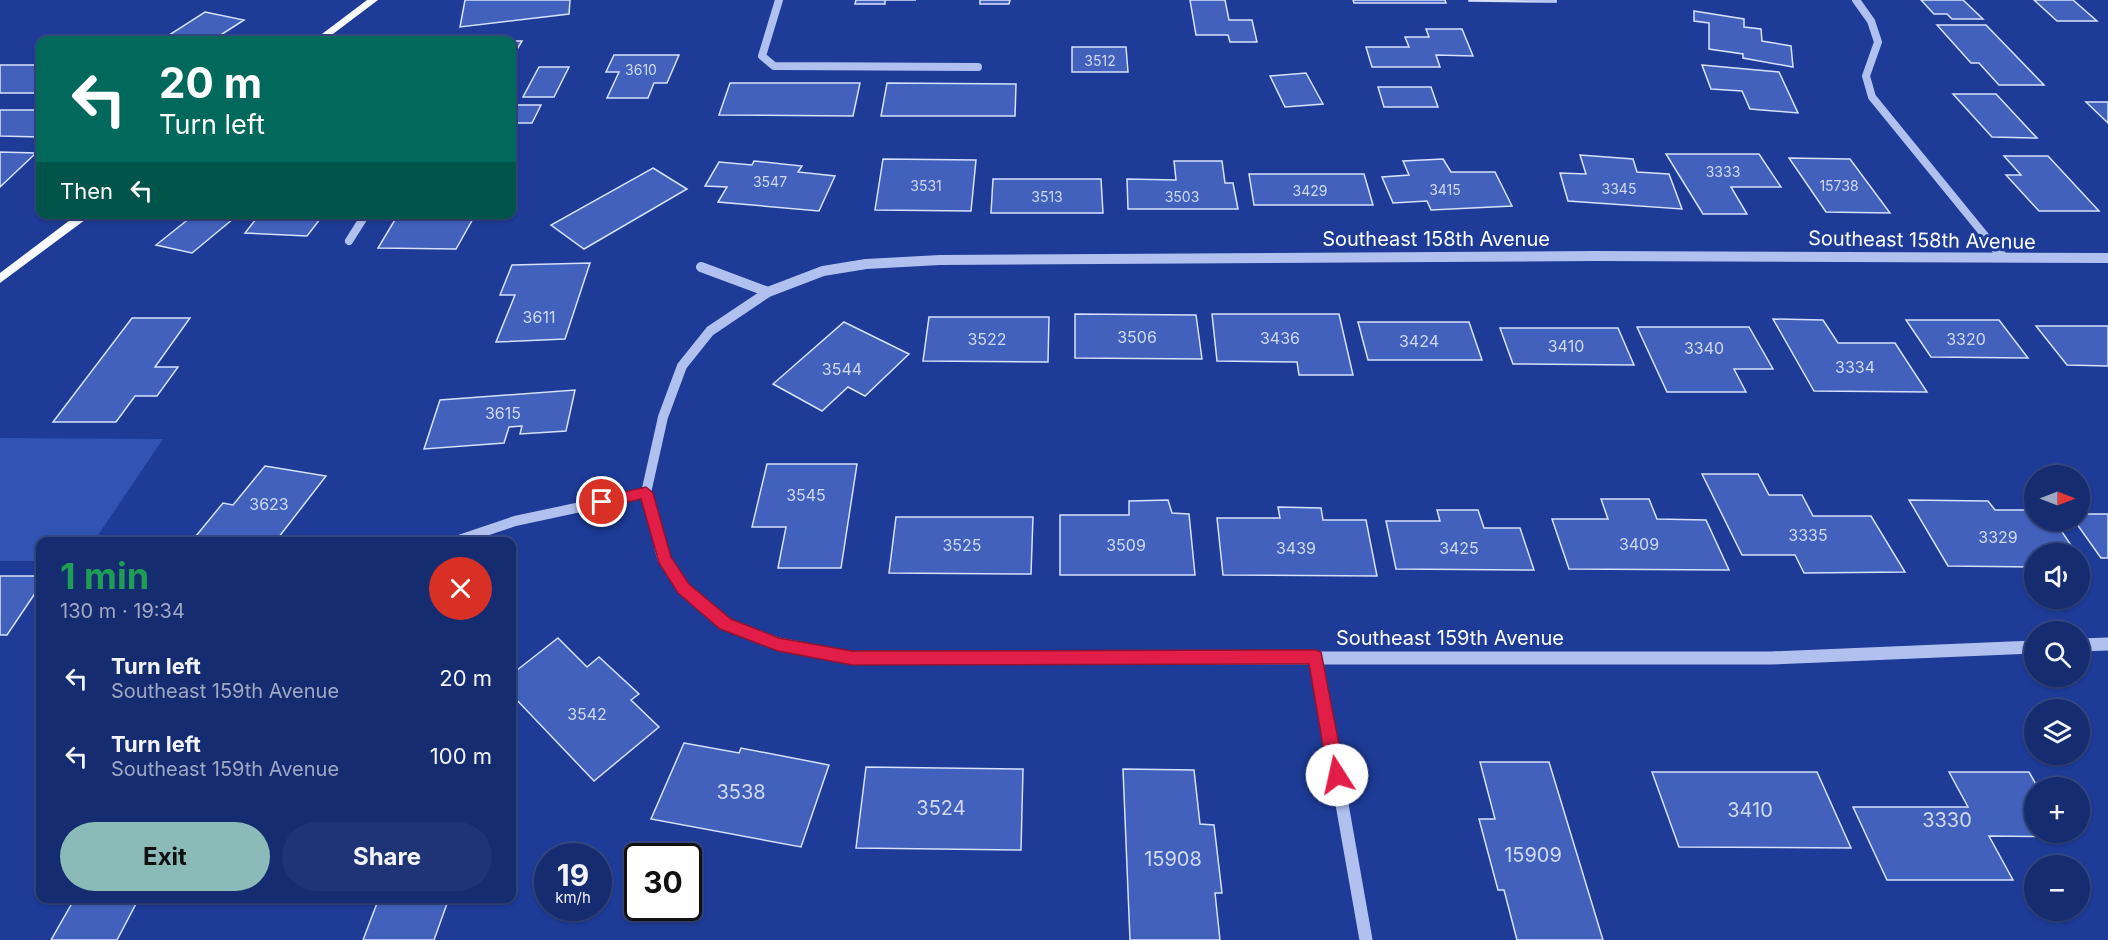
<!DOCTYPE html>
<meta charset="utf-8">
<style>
:root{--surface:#162c71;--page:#1f3476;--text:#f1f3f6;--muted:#9ea7c3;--line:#354884;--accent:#8bbbb9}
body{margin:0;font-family:Inter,sans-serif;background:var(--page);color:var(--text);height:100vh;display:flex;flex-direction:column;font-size:22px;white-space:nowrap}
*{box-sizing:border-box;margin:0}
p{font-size:20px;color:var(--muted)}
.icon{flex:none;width:33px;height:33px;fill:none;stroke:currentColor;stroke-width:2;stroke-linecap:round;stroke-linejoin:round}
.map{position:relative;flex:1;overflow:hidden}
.side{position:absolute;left:36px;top:537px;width:480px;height:366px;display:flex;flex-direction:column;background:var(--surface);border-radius:12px;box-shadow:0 2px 4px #0004,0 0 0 2px var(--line)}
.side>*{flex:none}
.hud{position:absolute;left:36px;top:36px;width:480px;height:183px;border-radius:12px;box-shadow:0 2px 4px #0004,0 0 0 2px var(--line);background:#00695c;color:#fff;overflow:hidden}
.needle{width:39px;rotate:90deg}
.tools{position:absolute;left:2024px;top:465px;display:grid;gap:12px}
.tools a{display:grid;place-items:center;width:66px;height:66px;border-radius:50%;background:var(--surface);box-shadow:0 2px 4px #0004,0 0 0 2px var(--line);font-size:30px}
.speed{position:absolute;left:534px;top:843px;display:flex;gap:12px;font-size:30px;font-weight:700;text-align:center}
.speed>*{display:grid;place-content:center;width:78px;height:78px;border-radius:50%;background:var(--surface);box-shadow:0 2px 4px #0004,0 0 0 2px var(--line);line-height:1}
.speed small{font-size:15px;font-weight:400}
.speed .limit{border:3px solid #111;border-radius:9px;background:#fff;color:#111}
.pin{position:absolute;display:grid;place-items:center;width:51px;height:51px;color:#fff;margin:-26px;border:3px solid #fff;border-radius:50%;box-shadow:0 2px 6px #0007}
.me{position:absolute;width:66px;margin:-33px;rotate:350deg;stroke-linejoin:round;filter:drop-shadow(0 0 4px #0008)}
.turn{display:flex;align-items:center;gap:21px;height:126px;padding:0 24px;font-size:27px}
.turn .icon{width:78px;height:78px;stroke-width:2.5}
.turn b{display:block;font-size:42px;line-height:51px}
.then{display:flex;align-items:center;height:57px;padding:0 24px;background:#0003;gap:12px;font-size:22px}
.round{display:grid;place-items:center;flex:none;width:63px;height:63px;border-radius:32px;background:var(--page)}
.headline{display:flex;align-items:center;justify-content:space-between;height:102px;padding:0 24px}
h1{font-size:36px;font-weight:700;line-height:45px;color:#1e9e55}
.cta{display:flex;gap:12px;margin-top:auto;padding:12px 24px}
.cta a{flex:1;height:69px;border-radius:36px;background:var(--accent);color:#111;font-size:24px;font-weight:700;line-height:69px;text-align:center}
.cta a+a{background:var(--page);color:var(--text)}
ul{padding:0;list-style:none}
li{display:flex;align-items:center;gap:18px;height:78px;padding:0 24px}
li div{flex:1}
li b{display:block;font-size:22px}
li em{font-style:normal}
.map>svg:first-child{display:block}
</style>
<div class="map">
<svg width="2108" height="940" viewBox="0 0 2108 940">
<rect width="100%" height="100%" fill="#1d3b97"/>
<path fill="#3153b4" d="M0 438 163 439 94 541 40 542V561H0Z"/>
<path fill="#4161bc" stroke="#d7e1fb" stroke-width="1.5" d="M465 0H570L569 14 460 27Z
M856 0H916H885V4H855Z
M980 0H1010L1009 4H980Z
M1190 0H1225L1229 20H1252L1257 42H1230L1228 35H1196Z
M1353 0H1445L1446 3H1354Z
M1469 0H1556V2L1469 1Z
M1921 0H1963L1983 19H1952L1947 14H1934Z
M2034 0H2073L2097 21H2057Z
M1694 11 1744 19V27L1761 29 1762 41 1791 46 1793 67 1743 58V54L1709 49V23L1694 21Z
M205 12 244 20 213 40H196L169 35Z
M1937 25H1986L2044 85H1999L1979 63H1971Z
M1426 29H1462L1473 56 1436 55 1440 67H1372L1366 47H1409L1405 37H1429Z
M512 41H522L512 58Z
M1072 47H1126L1128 72H1072Z
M614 55H679L667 83H654L648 98H607L619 72H606Z
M0 65H40V90L37 93H0Z
M1702 65 1779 72 1798 113 1750 109 1742 91 1711 89Z
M539 67H569L554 97H523Z
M1306 73 1323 104 1285 107 1270 76Z
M730 83H860L853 116 719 115Z
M887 83 1016 84 1015 116H881Z
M1378 87H1431L1438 107H1384Z
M1953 94H1996L2037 138 1992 137Z
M2086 102H2108V123Z
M512 105H541L532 123H512Z
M0 110H40V137L0 136Z
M0 152 36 153 0 187Z
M1666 154H1759L1781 187H1731L1747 214H1703Z
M1580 155 1633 159 1637 172 1669 174 1682 209 1568 201 1560 173 1586 174Z
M2004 156H2048L2099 211H2039L2006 175H2021Z
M1789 158 1850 159 1890 213 1826 212Z
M883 159 976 160 971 211 875 210Z
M1443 159 1451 172H1495L1512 206 1431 210 1427 201 1393 203 1382 177 1409 175 1403 161Z
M754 161 802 166 798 172 835 176 819 211 718 202 727 187 705 186 719 162 752 165Z
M1174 161H1222L1225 183H1233L1238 209H1128L1127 179 1176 180Z
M653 168 687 189 584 249 551 225Z
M1249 174H1364L1373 205H1254Z
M993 179H1101L1103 213H991Z
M195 214H239L192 253 156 245Z
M260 214H324L307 236 245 233Z
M407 217H474L456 249 378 248 396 218Z
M590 263 565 339 496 342 515 295H500L512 265Z
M1075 314 1196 315 1202 359 1075 358Z
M1212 314H1339L1353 375H1299L1297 362 1217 361Z
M929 317H1049L1048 362 923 361Z
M132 318H190L155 367H178L157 396H135L116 422H53Z
M1773 319 1823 320 1838 343H1895L1927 392 1814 391Z
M1906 320H1999L2028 358 1931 357Z
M844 322 909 354 865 396 848 387 822 411 773 384Z
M1358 322H1469L1482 360H1368Z
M2036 326H2108V366L2067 365Z
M1637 327H1749L1773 369H1734L1746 392H1667Z
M1500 328H1618L1634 365 1513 364Z
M575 390 566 431 520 434 522 426 509 427 504 443 424 449 440 400Z
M767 464H857L841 568H778L786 527H752Z
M265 466 326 476 275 542H191L223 503 233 505Z
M1702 474H1758L1769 495H1802L1813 516H1871L1905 572 1804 573 1795 555H1742Z
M1601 499H1649L1657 519 1706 520 1729 570 1569 569 1552 519H1608Z
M1168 500 1172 513 1189 514 1195 575H1060V515H1129V501Z
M1909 500 1988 501 1995 510H2034V520H2054L2077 554H2034V567L1948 566Z
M1278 507 1321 508 1323 520H1366L1377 576 1223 575 1217 518H1280Z
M1437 510H1478L1484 528H1520L1534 570 1396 569 1386 521H1440Z
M2079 514H2108V558H2101L2074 520H2079Z
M896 517H1033L1031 574 889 573Z
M0 576H40V586L7 635H0Z
M558 638 587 667 599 657 639 694 631 700 659 727 594 781 512 695V674Z
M684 743 739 753 741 748 829 765 801 847 651 819Z
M1480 762H1549L1603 940H1517L1504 890H1498L1479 819H1495Z
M866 767 1023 769 1021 850 856 848Z
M1123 769 1194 770 1200 824 1214 825 1222 893H1215L1220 940H1130Z
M1652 772H1817L1851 848 1679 847Z
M1949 772H2029L2038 788H2034V832H2064L2066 837 1989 836 2013 880H1887L1853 807H1968Z
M75 898H139L117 940H51Z
M379 898H449L434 940H363Z"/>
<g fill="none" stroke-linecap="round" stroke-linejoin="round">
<path stroke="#b1c1ef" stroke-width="8" d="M779 0 762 56 774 66 978 67
M1856 0 1871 21 1878 42 1866 76 1872 97 1991 243
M349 241 366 214"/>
<path stroke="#b1c1ef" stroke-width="10" d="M1990 241 2002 256
M701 267 768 292
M453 542 515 521 646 493
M662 550 646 493 663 417 682 366 710 331 768 292 823 271 866 264 940 260 1596 256 2108 258"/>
<path stroke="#b1c1ef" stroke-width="13" d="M661 549 664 559 684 589 725 624 778 644 852 658H1771L2034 647
M2079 645 2108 644
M1316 657 1366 940"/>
<path fill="#f9faff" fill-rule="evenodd" d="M367 0H378L325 40H314Z
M78 214H93L0 283V273Z"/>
</g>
<path fill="#e11d48" stroke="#92132f" stroke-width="1.5" d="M646 487 653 493 671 557 689 584 731 619 779 638 852 651 1316 650 1321 652 1345 775 1343 781 1337 783 1331 781 1328 775 1309 664 852 665 778 651 720 629 678 593 659 563 641 499 602 508 595 502 602 497Z"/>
<g text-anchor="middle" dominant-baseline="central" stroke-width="6" stroke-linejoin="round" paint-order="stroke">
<g font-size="14" fill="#d0d8ee">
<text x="1100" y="60">3512</text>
<text x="641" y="69">3610</text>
<text x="1723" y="171">3333</text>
<text x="770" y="181">3547</text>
<text x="926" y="185">3531</text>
<text x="1839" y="185">15738</text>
<text x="1619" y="188">3345</text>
<text x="1445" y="189">3415</text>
<text x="1310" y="190">3429</text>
<text x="1047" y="196">3513</text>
<text x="1182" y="196">3503</text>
</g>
<g font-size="16" fill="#d0d8ee">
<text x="539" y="317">3611</text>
<text x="1137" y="337">3506</text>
<text x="1280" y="338">3436</text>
<text x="987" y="339">3522</text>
<text x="1966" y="339">3320</text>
<text x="1419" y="341">3424</text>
<text x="1566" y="346">3410</text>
<text x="1704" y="348">3340</text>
<text x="1855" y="367">3334</text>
<text x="842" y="369">3544</text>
<text x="503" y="413">3615</text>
<text x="806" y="495">3545</text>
<text x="269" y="504">3623</text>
<text x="1808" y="535">3335</text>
<text x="1998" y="537">3329</text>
<text x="1639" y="544">3409</text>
<text x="962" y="545">3525</text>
<text x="1126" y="545">3509</text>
<text x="1296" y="548">3439</text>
<text x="1459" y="548">3425</text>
<text x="587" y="714">3542</text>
</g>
<g font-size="20" fill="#fff" stroke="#1d3b97">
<text x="1436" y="239">Southeast 158th Avenue</text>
<text transform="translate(1922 240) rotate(1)">Southeast 158th Avenue</text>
<text x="1450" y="638">Southeast 159th Avenue</text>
</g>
<g font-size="20" fill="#d0d8ee">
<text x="741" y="792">3538</text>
<text x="941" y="808">3524</text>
<text x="1750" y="810">3410</text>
<text x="1947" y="820">3330</text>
<text x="1533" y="855">15909</text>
<text x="1173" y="859">15908</text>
</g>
</g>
</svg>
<div class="tools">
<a><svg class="needle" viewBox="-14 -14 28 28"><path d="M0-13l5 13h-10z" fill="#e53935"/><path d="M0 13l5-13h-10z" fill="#9ea7c3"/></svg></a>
<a><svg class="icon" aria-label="sound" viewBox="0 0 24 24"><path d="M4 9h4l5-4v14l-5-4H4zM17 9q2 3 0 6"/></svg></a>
<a><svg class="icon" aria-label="search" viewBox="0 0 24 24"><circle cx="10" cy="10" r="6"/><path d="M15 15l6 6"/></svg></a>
<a><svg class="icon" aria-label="layers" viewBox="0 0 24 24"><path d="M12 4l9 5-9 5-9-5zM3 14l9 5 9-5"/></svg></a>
<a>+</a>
<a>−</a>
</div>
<div class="speed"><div>19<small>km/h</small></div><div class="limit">30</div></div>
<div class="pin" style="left:602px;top:502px;background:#d93025"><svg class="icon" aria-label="arrive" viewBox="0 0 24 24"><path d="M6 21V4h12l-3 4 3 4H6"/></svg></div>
<svg class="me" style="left:1337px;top:775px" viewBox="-20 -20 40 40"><circle r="19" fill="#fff"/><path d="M0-13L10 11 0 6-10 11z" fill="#e11d48"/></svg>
<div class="hud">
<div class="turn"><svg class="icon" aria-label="left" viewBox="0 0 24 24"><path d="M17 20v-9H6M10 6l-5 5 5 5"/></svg><div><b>20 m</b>Turn left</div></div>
<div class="then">Then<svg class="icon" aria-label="left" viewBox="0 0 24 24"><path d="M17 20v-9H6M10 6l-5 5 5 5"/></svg></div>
</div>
<section class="side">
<div class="headline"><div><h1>1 min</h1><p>130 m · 19:34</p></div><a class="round" style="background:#d93025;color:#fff"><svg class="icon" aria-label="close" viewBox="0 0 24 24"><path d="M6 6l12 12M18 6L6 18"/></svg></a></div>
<ul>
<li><svg class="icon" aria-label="left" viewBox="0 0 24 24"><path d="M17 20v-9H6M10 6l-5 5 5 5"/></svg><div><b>Turn left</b><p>Southeast 159th Avenue</p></div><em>20 m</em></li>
<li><svg class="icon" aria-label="left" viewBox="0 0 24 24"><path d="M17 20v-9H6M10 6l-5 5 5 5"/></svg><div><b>Turn left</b><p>Southeast 159th Avenue</p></div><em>100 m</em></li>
</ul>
<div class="cta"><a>Exit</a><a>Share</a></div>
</section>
</div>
